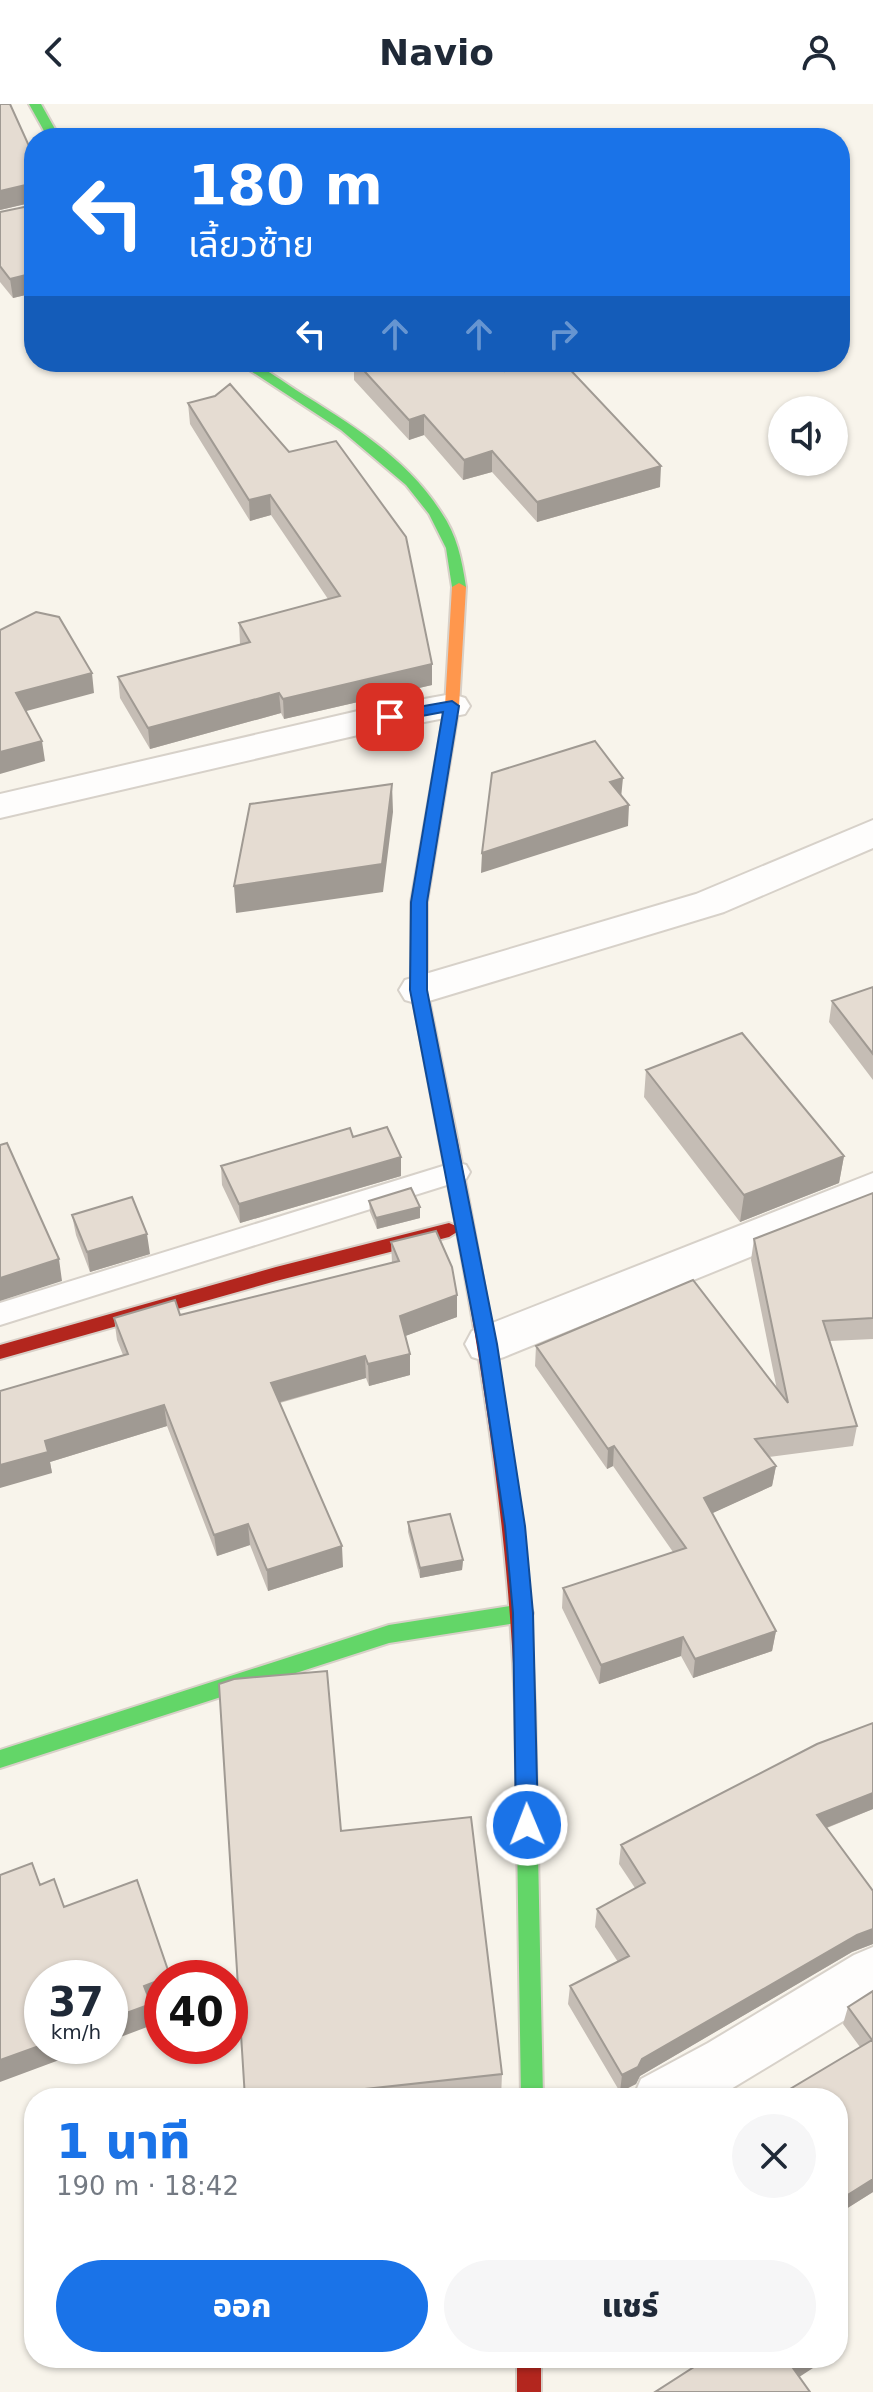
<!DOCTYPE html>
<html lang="th">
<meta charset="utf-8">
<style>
:root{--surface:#fff;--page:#f6f6f7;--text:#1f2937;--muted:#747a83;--accent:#1a73e8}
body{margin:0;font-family:"DejaVu Sans","Noto Sans Thai",sans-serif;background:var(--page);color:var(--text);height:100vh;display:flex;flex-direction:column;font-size:30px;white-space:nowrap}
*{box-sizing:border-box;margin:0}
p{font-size:26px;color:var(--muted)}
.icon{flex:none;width:44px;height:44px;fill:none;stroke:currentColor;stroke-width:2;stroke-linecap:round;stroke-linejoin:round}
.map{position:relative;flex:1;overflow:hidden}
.details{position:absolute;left:24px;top:1984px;width:824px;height:280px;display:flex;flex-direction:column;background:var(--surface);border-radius:32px;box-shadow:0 2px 6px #0004}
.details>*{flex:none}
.hud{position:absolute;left:24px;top:24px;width:826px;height:244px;border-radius:32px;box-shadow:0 2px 6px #0004;background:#1a73e8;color:#fff;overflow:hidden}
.tools{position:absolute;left:768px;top:292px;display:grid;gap:16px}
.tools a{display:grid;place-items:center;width:80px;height:80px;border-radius:50%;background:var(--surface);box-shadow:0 2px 6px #0004;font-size:40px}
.speed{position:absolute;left:24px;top:1856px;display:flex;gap:16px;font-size:40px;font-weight:700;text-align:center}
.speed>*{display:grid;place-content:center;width:104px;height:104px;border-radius:50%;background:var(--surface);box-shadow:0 2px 6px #0004;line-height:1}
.speed small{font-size:20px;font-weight:400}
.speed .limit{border:12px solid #d22;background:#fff;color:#111}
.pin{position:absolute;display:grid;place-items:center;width:68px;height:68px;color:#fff;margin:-34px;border-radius:16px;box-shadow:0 4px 12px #0006}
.me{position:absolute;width:88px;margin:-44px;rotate:359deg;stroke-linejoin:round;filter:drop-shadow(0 0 6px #0008)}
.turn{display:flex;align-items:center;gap:28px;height:168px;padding:0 32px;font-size:36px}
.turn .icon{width:104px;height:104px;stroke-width:2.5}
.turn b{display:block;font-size:56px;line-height:68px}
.lanes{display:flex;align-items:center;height:76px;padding:0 32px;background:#0003;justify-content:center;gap:40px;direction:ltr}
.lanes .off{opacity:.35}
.round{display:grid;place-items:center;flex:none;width:84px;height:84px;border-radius:42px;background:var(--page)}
.head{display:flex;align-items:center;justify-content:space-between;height:136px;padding:0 32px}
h1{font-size:48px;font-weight:800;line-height:60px;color:var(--accent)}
.primary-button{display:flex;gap:16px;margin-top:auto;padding:16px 32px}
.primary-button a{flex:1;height:92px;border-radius:48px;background:var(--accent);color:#fff;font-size:32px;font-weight:800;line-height:92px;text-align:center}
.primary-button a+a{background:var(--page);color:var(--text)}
header{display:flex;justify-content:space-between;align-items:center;height:104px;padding:0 32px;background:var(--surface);font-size:36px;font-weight:800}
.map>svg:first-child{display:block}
</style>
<header><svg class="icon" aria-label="back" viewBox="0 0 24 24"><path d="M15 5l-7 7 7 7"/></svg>Navio<svg class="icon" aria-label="person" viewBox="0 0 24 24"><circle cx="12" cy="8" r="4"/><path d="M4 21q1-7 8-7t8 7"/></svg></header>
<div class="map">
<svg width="873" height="2288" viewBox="0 0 873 2288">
<rect width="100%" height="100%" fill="#f8f4eb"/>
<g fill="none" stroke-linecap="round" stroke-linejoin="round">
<defs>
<path id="lane" d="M456 1058 466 1061 470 1068 466 1075 0 1221V1199Z"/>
<path id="street" d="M452 590 465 594 470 602 465 610 358 631 0 714V690L358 607Z
M873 716V744L724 808 419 900 405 896 399 886 405 876 696 790Z
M873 1069V1103L504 1253 488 1258 472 1253 465 1240 472 1227Z
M873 1843V1899L716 1994H633L641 1975 708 1939 854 1851Z"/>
<path id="fast" d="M29 0H41L60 34H48Z
M237 258C259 258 277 274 296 286 349 319 407 354 441 408 457 431 462 456 466 483L464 486H454L452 483 446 444 429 410 406 381 341 326Z
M523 1500 530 1503 533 1509 530 1515 523 1518 389 1539 0 1664V1646L389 1521Z
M525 1592 532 1595 535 1601 543 1994H521L515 1601 518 1595Z"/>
<path id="slow" d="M459 479 466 483 459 602 427 798V886L457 1034 448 1040 439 1034 411 886V798L445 602 452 483Z"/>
<path id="jam" d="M448 1028 457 1034C493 1222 527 1409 535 1601L532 1607 525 1610 518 1607 515 1601C509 1441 486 1285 457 1128L449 1133 276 1177 0 1255V1241L276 1163 449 1119 456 1122 439 1034Z
M517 2254H541V2288H517Z"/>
</defs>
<use href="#lane" stroke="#d7d1c9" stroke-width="4"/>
<use href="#street" stroke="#d7d1c9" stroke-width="4"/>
<use href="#fast" stroke="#d8d0c8" stroke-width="4"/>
<use href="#slow" stroke="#d8d0c8" stroke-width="4"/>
<use href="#jam" stroke="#d8d0c8" stroke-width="4"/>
<use href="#lane" fill="#fefdfc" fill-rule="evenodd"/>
<use href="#street" fill="#fefdfc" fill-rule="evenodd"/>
<use href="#fast" fill="#63d668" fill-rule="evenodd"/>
<use href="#slow" fill="#ff974d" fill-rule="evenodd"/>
<use href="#jam" fill="#b3261e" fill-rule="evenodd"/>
</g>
<path fill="#c5bdb5" d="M34 53V189L13 194 0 178V108L34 101V98L0 106Z
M354 258H496L505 267 660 383 537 418 492 368 463 376 424 331 409 336 354 276Z
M215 292 432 581 284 615 281 609 150 645 120 594 118 573 240 540 239 519 328 495 271 411 250 417 190 320 188 299Z
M873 883V976L829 918 832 897Z
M646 966 844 1052 839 1079 740 1118 644 993Z
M353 1033 401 1072 240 1119 222 1081 221 1062Z
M873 1089V1235L830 1237 857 1322 853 1342 769 1353 776 1362 772 1382 712 1409 776 1527 772 1547 693 1574 681 1552 599 1580 562 1504 563 1484 673 1448 613 1362 607 1365 535 1262 536 1242 777 1286 751 1156 754 1135Z
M369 1097 420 1103V1114L377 1125 370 1108Z
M72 1111 150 1150 90 1168 76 1131Z
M391 1138 457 1213 405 1232 410 1250V1271L369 1282 366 1274 280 1299 343 1463 268 1487 250 1441 217 1452 167 1322 50 1358 52 1369 0 1287 123 1251 117 1236 114 1214 180 1211 392 1159Z
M408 1418 463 1456 462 1466 420 1474 408 1428Z
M873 1619V1705L827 1724 873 1787V1840L852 1848 640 1972 636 1980 620 1988 568 1900 570 1882 618 1858 595 1823 597 1805 635 1784 619 1760 621 1741Z
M341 1727 502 1970 501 1994H245Z
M873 1887V2088L838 2110V1994L860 1943 843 1920 848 1903Z"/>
<path fill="#a09a93" d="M34 79V98L0 106V87Z
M34 169V189L13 194 10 175Z
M424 311V331L409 336V316Z
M492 347V368L463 376 464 356Z
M661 362 660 383 537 418V398Z
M270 391 271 411 250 417 249 396Z
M432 560V581L284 615 283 595Z
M92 569 94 589 19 609 16 589Z
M279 589 281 609 150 645 148 624Z
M42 637 45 657 0 670V648Z
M623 674 621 694 610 678Z
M392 680 393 708 383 788 236 809 234 782Z
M629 701 628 722 481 769 482 749Z
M844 1052 839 1079 740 1118 744 1091Z
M401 1053V1072L240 1119 239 1100Z
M420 1103V1114L377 1125 376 1114Z
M147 1130 150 1150 90 1168 87 1148Z
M59 1155 62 1177 0 1197V1174Z
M457 1191V1213L400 1234V1212Z
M410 1250V1271L369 1282 368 1260Z
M365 1252 366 1274 273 1300 271 1279Z
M164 1301 167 1322 50 1358 52 1369 0 1384V1361L45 1337Z
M614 1342 613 1362 607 1365 608 1345Z
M776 1362 772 1382 702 1414 704 1394Z
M248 1420 250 1441 217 1452 214 1431Z
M342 1442 343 1463 268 1487 267 1466Z
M463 1456 462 1466 420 1474V1464Z
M776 1527 772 1547 693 1574 695 1555Z
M683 1533 681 1552 599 1580 601 1561Z
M873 1689V1705L813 1729 817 1711Z
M873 1825V1840L852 1848 640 1972 636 1980 620 1988 622 1971 642 1955 857 1831Z
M162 1875V1897L151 1901 155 1920 110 1937V1915L144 1882Z
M42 1941V1942H97L0 1978V1956Z
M873 2075V2088L838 2110V2097Z
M808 2254H817L813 2264 787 2281 793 2264Z"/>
<path fill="#e5dcd2" stroke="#a09a93" stroke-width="2" d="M0 0H10L34 53V169L10 175 0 162V108L34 101V79L0 87Z
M356 258H496L505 267 536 258H563L661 362 537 398 492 347 464 356 424 311 409 316Z
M230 280 289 348 336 337 406 433 432 560 283 595 279 589 148 624 118 573 250 538 239 519 340 492 270 391 249 396 188 299 215 292Z
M36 508 59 513 92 569 16 589 42 637 0 648V526Z
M595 637 623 674 610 678 629 701 482 749 492 669Z
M392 680 382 760 234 782 250 700Z
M873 883V950L832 897Z
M742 929 844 1052 744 1091 646 966Z
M387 1023 401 1053 239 1100 221 1062 350 1024 353 1033Z
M7 1039 59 1155 0 1174V1041Z
M411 1084 420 1103 376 1114 369 1097Z
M873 1089V1214L823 1217 857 1322 755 1335 776 1362 704 1394 776 1527 695 1555 683 1533 601 1561 563 1484 686 1444 614 1342 608 1345 536 1242 693 1176 788 1299 754 1135Z
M132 1093 147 1130 87 1148 72 1111Z
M436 1127 452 1163 457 1191 400 1212 410 1250 368 1260 365 1252 271 1279 342 1442 267 1466 248 1420 214 1431 164 1301 45 1337 48 1348 0 1361V1286V1287L128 1250 114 1214 175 1196 180 1211 399 1157 391 1138Z
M450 1410 463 1456 420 1464 408 1418Z
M327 1567 341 1727 471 1713 502 1970 329 1989V1994H245L219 1580 234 1575Z
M873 1619V1689L817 1711 873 1787V1825L857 1831 642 1955 638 1963 622 1971 570 1882 629 1852 597 1805 645 1779 621 1741 817 1640Z
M32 1759 40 1781 54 1775 64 1803 137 1776 170 1872 144 1882 151 1900 110 1915V1874H42V1941L0 1956V1771Z
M873 1887V2075L838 2097V1994H775L872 1936 848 1903Z
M708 2254H808L793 2264 810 2288H655Z"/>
<path fill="#1a73e8" stroke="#114b97" stroke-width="2" d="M452 597 459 602 427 798V886L497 1240 525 1422 533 1509 538 1721 535 1728 527 1731 520 1728 516 1721 513 1509 505 1422 478 1240 410 886 411 798 443 608 390 618 382 613 390 608Z"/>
</svg>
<div class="tools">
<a><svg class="icon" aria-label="sound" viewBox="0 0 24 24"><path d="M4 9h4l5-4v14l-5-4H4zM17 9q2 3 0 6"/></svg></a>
</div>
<div class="speed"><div>37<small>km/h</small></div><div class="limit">40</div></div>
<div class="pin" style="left:390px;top:613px;background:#d93025"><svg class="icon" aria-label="arrive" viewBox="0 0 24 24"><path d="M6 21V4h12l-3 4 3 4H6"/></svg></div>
<svg class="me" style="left:527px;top:1721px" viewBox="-20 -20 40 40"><circle r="17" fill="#1a73e8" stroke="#fff" stroke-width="3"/><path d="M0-11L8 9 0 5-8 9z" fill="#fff"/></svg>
<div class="hud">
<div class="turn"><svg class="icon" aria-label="left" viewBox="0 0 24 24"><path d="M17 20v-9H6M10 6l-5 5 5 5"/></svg><div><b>180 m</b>เลี้ยวซ้าย</div></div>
<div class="lanes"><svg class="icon" aria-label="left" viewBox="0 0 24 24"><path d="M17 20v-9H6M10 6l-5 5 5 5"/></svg><svg class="icon off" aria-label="ahead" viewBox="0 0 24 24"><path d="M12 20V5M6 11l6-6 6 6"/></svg><svg class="icon off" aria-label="ahead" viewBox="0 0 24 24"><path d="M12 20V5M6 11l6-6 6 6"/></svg><svg class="icon off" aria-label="right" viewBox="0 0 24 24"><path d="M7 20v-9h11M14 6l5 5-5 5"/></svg></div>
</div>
<section class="details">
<div class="head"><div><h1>1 นาที</h1><p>190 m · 18:42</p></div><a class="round"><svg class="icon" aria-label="close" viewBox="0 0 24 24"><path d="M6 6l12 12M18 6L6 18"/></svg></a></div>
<div class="primary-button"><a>ออก</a><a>แชร์</a></div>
</section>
</div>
